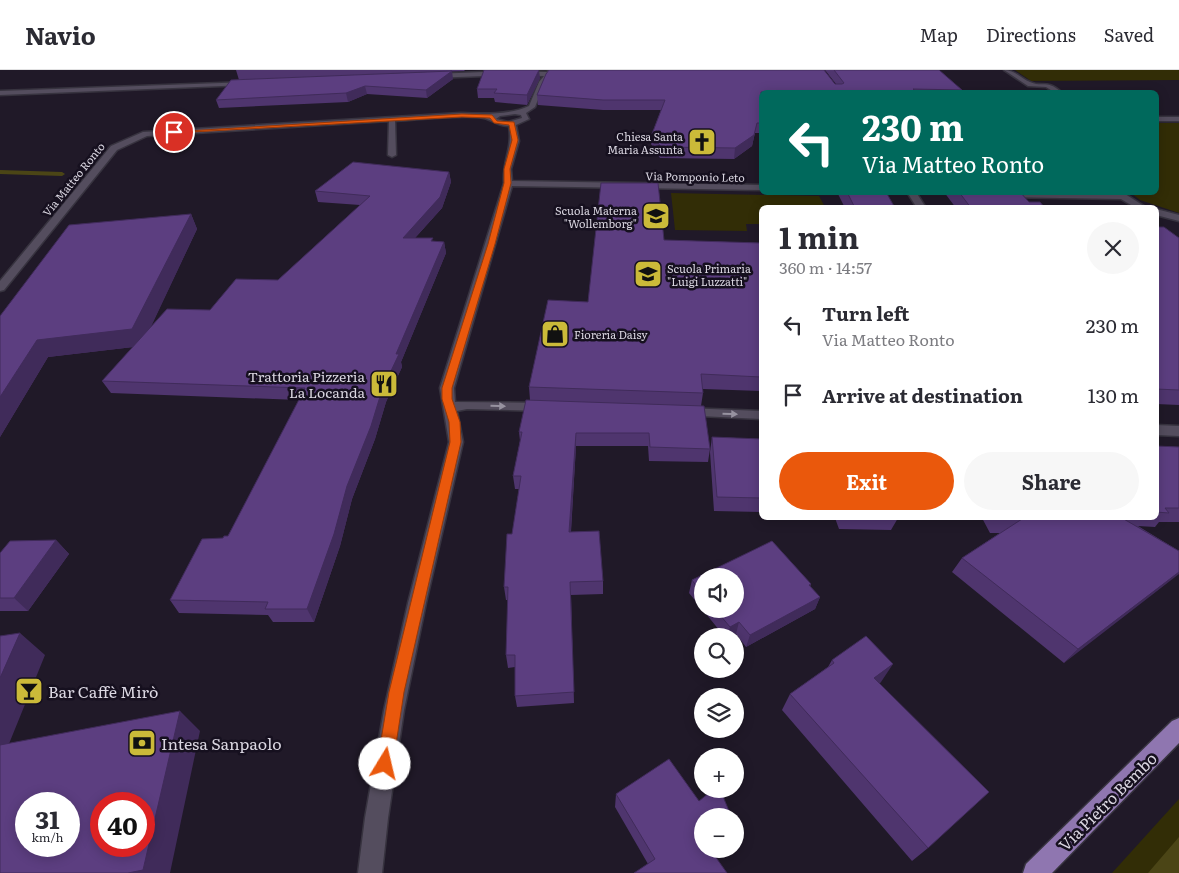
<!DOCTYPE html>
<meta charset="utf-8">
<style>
:root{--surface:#fff;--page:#f7f7f7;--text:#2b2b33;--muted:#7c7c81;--line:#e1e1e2;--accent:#ea580c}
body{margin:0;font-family:Literata,serif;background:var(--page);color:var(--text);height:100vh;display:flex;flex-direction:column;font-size:19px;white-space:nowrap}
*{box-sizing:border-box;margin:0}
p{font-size:16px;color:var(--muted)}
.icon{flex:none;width:28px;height:28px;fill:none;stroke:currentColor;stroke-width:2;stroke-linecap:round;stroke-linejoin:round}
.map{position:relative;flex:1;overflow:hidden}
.sheet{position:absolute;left:759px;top:135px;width:400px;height:315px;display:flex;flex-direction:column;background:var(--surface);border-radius:8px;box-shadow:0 2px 12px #0003}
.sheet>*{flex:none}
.hud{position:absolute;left:759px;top:20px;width:400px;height:105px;border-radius:8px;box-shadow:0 2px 12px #0003;background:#00695c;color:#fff;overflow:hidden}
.fabs{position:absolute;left:694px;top:498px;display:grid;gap:10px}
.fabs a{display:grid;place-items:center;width:50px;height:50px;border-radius:50%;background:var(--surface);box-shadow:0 2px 12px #0003;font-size:25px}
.speed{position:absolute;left:15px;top:722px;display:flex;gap:10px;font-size:25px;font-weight:700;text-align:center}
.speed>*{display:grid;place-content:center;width:65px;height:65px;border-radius:50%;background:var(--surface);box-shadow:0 2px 12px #0003;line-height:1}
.speed small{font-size:12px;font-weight:400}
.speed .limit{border:8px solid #d22;background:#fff;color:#111}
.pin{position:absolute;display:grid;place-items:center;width:42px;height:42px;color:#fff;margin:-21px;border:2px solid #fff;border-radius:50%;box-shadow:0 1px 5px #0007}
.me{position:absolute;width:55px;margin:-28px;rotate:9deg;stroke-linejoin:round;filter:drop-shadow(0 0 4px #0008)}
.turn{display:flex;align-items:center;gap:18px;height:105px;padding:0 20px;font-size:22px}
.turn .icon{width:65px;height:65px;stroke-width:2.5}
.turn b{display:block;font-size:35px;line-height:42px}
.round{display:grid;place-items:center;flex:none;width:52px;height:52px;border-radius:26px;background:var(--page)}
.summary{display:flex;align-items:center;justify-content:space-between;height:85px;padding:0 20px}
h1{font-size:30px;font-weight:700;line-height:38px}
.cta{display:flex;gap:10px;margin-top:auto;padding:10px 20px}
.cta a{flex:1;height:58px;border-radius:30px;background:var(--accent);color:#fff;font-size:20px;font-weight:700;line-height:58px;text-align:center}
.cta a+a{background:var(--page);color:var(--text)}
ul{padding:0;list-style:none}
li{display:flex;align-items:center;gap:15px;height:70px;padding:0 20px}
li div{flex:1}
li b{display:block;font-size:19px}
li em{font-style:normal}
header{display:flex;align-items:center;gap:30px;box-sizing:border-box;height:70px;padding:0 25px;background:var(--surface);border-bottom:1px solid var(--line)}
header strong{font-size:24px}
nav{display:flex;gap:28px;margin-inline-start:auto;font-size:18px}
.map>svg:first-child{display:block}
</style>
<header>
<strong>Navio</strong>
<nav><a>Map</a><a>Directions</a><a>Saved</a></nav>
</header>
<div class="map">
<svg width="1179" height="803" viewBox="0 0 1179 803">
<rect width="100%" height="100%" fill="#201928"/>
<path fill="#322d06" d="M1015 0H1179V10L1031 11Z
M1156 53H1179V143L1140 130 1131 123 1156 122Z
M671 123 819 126 825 137 761 138V154H746L747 161 675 160Z
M1179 729V803H1112Z"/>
<path fill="#4b4516" d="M1179 767V803H1148Z"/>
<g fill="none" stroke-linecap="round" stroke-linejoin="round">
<path fill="#4b4516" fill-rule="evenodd" d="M0 100 62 102 65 104 62 106 0 104Z"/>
<defs>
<path id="minor" d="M549 0H555L545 12 535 37 526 43 529 49 516 55 519 71 511 99 512 111 761 115V120L512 116 454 318 455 332 545 333 550 334 552 337 550 340 545 341 467 339 457 341 463 372 426 533 404 640 388 748 382 803H358L365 748 384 640 408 533 449 372 440 318 504 113C502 90 513 79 509 56 498 56 496 52 487 49 475 43 413 50 395 51L396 85 392 87 388 85 389 51 147 66 117 80 4 220 0 221V211L111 76 143 62 461 43C482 44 510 45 529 36L539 12 544 6 509 5 433 8 430 6 433 4 509 1 547 2ZM515 44 521 45 522 48 508 52 496 49 500 46Z
M1004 0C1015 0 1020 8 1030 12 1043 18 1046 9 1061 22H1054L1046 17 1028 16Z
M249 12 247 15 0 25V21Z
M1156 47H1179V51H1156Z
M907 122H916L926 138H917Z
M999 122 1113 124 1111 122H1122L1147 138H1136L1121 129 1002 127 999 126Z
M1156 139 1179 145V151L1156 145Z
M685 338 761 341V349L680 345 678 342 680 339Z
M1156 355 1179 356V366L1156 365Z"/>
<path id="major" d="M1179 648V673L1052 803H1023L1026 794 1172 651Z"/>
</defs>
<use href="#minor" stroke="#37333f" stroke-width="3"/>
<use href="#major" stroke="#37333f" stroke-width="3"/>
<use href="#minor" fill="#544d5e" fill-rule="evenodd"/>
<use href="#major" fill="#8f76b0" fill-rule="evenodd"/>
</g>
<path fill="#4f356e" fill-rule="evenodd" d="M236 0H465L464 1 387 4 453 9 427 28 367 24 348 32 219 38 216 30 239 10Z
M825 0H939L962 20 961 22H761V63H755L752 76 734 89 660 88 651 74 652 64 661 40H603L538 35 537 25 836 14Z
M540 8 527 35 495 32 494 28H478L477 19Z
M449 102 451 112 442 138 415 168 434 171 444 172 446 183 401 292 402 297 386 332 375 369 352 429 340 476 314 552H273L268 545 179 543 170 530 223 468 228 466 299 330 111 323 102 311 133 277 48 287 0 367V246L191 144 197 159 150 258 210 240 278 210 360 135 318 132 315 121Z
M837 122H886L895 138H845Z
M944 122H959L1029 132 1045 138H956Z
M1156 157 1179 168V335L1156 334Z
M664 170 761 173V321L703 319V323L701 336 710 379 708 392 649 391 648 376H576L571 462 603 511V524L571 525 574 633 517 637 515 626V597L508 598 506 585 508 530H506L504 517 519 419H515L513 406 520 371 519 362 530 330 529 317 588 232Z
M712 367 761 369V442L714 441 710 382Z
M1156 376 1179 377V452H1159L1155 457 1138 456 1179 481 1064 593 952 502 962 488 1000 463H990L982 448H1156Z
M835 448H898L891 460 839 459Z
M56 470 69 484 28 541H0V483Z
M772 471 811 514 810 517 820 527 815 539 746 577 736 564 732 566H724L689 523 692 510ZM702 506H735V539H702Z
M832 590 881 612 879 613 928 778 912 791 782 640 790 624 828 597Z
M616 724 711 780 648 794 615 737Z"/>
<path fill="#402b5a" d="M539 0 540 8 527 35V25Z
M452 1 453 9 427 28 426 20Z
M365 16 367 24 348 32 346 23Z
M757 53 752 76 734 89 735 78Z
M449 102 451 112 442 138 405 179 403 168Z
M191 144 197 159 142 276 48 287 0 367V327L37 270Z
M444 172 446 183 401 292 402 297 386 332 375 369 352 429 340 476 314 552 307 539 347 416 382 320 396 284Z
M576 363V376L570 475 569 462Z
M56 470 69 484 28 541 14 528Z
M1179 502V504L1064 593 1078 579Z
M820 527 815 539 746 577 750 565Z
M739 552 736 564 732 566H727L730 557Z
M20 563 45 585 0 696V608Z
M893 594 881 612 863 625 874 608Z
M180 641 200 661 170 803H128Z"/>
<path fill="#5c3e80" stroke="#402b5a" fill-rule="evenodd" d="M484 0H539L527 25 494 23 497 19H477Z
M549 0H824L835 14H842L844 13 834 0H939L962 20 913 19 917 22H761V53H757L754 65 735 78 661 77 652 64 665 30H603L537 25 546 4Z
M452 1 426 20 365 16 346 23 216 30 231 10Z
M353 92 449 102 440 127 403 168H433L431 171 444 172 396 284H399L382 320 371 356 347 416 334 464 307 539H265L268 532 170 530 202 469 223 468 224 466H228L305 318 102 311 167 239 210 240 236 209 278 210 370 126 315 121Z
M601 113H658L664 170 761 173V307L701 304 703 323 529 317 548 230 588 232Z
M847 122H886L895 138H855Z
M959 122H1020L1029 132H1040L1045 138H971Z
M191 144 132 259 37 270 0 327V246L69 155Z
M1156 157H1164L1179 168V320L1156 319Z
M526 330 704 336 710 379 650 377 649 363H576L569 462 599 461 603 511 570 512 574 622 515 626V585H506L508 517H504L507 464H512L521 406H513L522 362H519Z
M712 367 761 369V428L717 427Z
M1156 376 1179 377V438H1165L1169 443 1156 442Z
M999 448H1122L1179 481V502L1078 579 962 488 1022 449H1000Z
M56 470 14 528H0V483L10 471Z
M772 471 811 514 809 515 820 527 750 565 739 552 730 557 715 539H735V506H702V524L692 510Z
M20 563 0 608V566Z
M866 566 893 594 874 608 989 722 928 778 790 624 834 593 832 590Z
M180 641 143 800 128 803H0V675ZM26 734H69V776H26ZM101 734H144V776H101Z
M669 689 699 731 714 719H720L731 746H702V779H710L727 803H634L655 789 616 724Z"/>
<defs><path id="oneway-solid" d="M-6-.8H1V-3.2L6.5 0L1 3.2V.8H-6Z" transform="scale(1.25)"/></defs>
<g fill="#9792a0">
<use href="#oneway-solid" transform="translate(498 336) rotate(1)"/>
<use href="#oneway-solid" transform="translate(730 344) rotate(2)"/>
</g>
<path fill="#ea580c" stroke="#983908" d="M462 44 492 45 497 51 514 52 518 70 510 99 511 113 495 174 452 318V329L460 352 461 372 404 622 393 694 391 699 385 702 379 699 377 694 389 622 450 372 449 352 442 329V318L488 174 504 113V99L512 70 509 55 494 53 490 48 462 47 174 63 171 62Z"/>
<defs>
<symbol id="church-square" viewBox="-11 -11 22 22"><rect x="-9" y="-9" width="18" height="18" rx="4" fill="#cbba39" stroke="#16101f"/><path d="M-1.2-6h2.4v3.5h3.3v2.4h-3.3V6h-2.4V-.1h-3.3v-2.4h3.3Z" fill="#111"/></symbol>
<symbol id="school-square" viewBox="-11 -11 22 22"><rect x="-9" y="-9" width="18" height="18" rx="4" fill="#cbba39" stroke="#16101f"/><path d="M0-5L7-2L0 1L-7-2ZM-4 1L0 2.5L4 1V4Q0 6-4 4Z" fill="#111"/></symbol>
<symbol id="shop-square" viewBox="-11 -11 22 22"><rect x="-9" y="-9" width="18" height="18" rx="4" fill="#cbba39" stroke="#16101f"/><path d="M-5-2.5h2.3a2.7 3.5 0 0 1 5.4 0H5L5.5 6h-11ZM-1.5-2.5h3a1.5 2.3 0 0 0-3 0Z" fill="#111"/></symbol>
<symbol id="restaurant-square" viewBox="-11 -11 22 22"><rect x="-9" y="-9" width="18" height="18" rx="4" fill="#cbba39" stroke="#16101f"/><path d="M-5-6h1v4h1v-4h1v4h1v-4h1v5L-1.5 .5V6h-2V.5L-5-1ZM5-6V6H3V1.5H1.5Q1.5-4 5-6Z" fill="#111"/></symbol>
<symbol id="bar-square" viewBox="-11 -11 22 22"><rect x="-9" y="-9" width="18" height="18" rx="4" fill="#cbba39" stroke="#16101f"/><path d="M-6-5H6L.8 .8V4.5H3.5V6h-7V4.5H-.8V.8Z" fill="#111"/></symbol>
<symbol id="bank-square" viewBox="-11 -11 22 22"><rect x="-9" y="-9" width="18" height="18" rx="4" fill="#cbba39" stroke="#16101f"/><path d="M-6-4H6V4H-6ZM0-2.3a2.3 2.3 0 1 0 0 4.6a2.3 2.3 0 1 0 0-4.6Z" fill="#111"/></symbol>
</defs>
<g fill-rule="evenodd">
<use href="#church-square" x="686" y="56" width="32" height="32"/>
<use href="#school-square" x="640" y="130" width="32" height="32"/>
<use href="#school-square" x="632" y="188" width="32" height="32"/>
<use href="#shop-square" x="539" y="248" width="32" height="32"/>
<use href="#restaurant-square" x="368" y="298" width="32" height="32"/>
<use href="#bar-square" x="13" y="605" width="32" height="32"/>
<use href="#bank-square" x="126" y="657" width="32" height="32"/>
</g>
<g text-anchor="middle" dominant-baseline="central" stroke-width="5" stroke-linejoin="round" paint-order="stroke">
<g font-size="11" fill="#dad6e1" stroke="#16101f" text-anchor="end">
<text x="683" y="66">Chiesa Santa<tspan x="683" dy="13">Maria Assunta</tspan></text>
<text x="637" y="140">Scuola Materna<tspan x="637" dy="13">"Wollemborg"</tspan></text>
<text x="667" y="198" text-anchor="start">Scuola Primaria<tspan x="667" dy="13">"Luigi Luzzatti"</tspan></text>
<text x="574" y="264" text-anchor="start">Fioreria Daisy</text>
</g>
<g font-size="11" fill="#dad6e1" stroke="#16101f">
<text transform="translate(695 106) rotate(1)">Via Pomponio Leto</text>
<text transform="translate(73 109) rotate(-51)">Via Matteo Ronto</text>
</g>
<g font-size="14" fill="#dad6e1" stroke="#16101f" text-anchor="end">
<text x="365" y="306">Trattoria Pizzeria<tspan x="365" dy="16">La Locanda</tspan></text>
</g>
<g font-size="16" fill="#dad6e1" stroke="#16101f" text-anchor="start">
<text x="48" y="621">Bar Caffè Mirò</text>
<text x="161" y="673">Intesa Sanpaolo</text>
</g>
<g font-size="16" fill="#dad6e1" stroke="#16101f">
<text transform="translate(1107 731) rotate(-45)">Via Pietro Bembo</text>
</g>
</g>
</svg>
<div class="fabs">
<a><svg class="icon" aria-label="sound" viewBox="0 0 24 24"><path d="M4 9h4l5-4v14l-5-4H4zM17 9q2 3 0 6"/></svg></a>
<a><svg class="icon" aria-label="search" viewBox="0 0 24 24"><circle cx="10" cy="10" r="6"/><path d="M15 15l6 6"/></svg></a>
<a><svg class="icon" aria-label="layers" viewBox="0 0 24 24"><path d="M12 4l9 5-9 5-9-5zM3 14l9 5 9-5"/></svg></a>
<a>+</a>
<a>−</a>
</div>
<div class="speed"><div>31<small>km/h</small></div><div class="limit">40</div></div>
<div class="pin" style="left:174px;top:62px;background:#d93025"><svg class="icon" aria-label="arrive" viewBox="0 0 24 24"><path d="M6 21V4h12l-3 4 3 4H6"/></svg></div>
<svg class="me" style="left:385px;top:694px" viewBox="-20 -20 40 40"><circle r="19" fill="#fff"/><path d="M0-13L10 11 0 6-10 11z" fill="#ea580c"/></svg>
<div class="hud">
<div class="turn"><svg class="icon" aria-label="left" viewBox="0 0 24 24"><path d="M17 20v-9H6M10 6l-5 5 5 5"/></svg><div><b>230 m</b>Via Matteo Ronto</div></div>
</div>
<section class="sheet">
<div class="summary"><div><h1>1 min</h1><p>360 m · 14:57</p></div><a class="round"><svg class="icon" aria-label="close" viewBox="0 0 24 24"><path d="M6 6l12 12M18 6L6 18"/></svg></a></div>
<ul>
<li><svg class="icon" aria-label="left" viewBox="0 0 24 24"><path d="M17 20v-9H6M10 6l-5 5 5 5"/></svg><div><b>Turn left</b><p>Via Matteo Ronto</p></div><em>230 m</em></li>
<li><svg class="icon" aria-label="arrive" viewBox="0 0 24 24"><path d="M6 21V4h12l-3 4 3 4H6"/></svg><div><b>Arrive at destination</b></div><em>130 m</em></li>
</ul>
<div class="cta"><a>Exit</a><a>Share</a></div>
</section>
</div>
